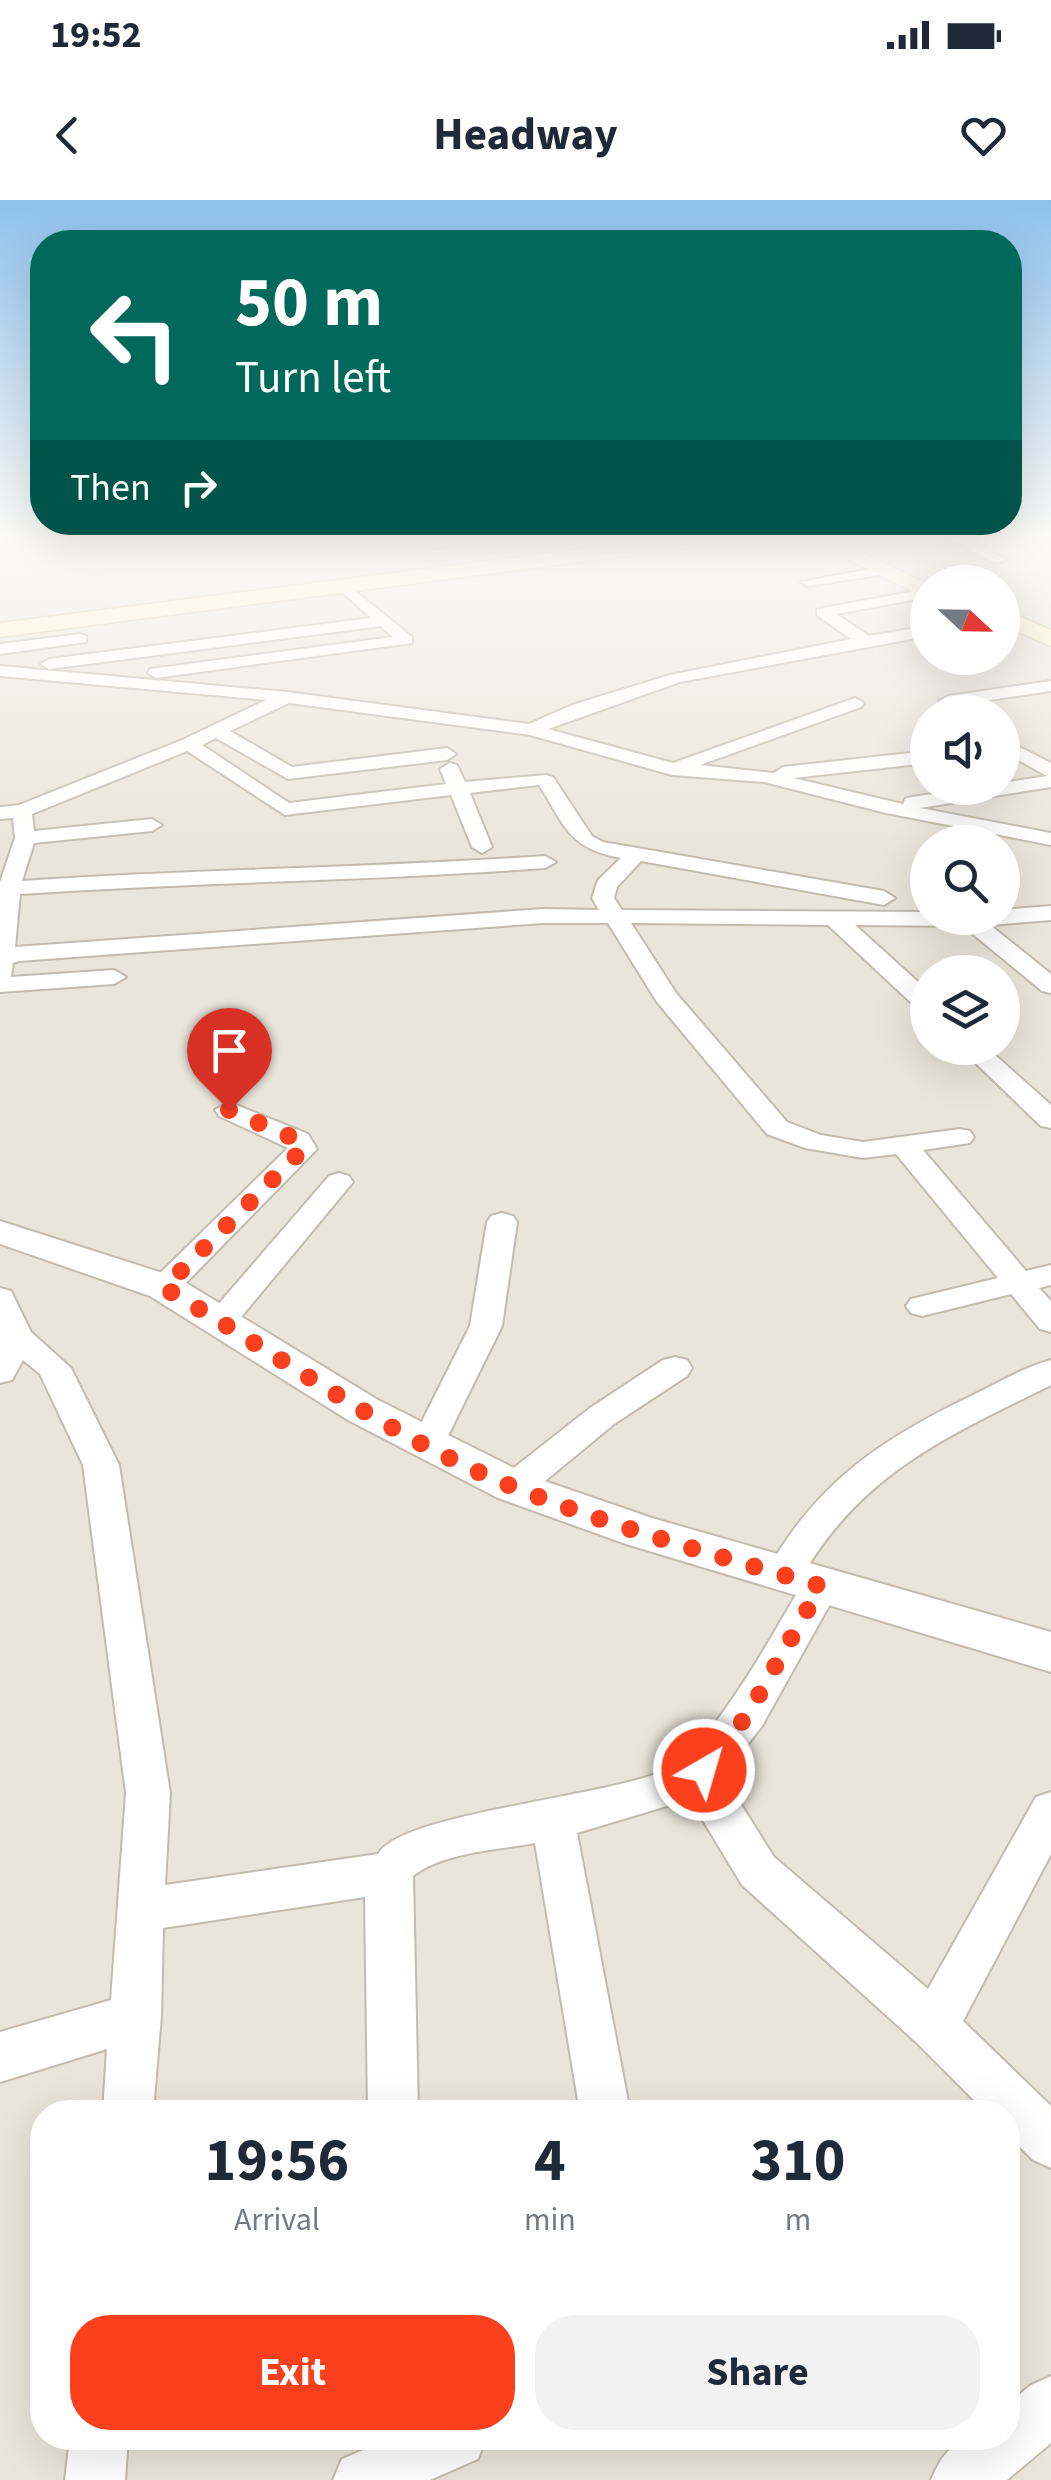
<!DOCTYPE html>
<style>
:root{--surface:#fff;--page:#f2f2f3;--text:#1f2937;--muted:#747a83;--accent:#fc3f1d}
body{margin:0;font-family:"Source Sans 3",sans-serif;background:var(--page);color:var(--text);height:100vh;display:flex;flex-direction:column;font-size:38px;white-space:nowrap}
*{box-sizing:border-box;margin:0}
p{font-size:32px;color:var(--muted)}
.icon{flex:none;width:55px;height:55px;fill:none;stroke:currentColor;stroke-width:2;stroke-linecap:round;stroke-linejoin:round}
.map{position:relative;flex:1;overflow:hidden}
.panel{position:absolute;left:30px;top:1900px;width:990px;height:350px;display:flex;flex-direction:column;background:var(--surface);border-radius:40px;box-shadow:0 10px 40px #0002}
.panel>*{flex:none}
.guide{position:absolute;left:30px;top:30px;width:992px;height:305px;border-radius:40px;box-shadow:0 10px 40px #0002;background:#00695c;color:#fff;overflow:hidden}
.needle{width:65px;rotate:112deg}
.buttons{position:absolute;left:910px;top:365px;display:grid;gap:20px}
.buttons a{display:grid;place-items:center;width:110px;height:110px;border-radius:50%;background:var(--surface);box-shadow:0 10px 40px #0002;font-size:50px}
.pin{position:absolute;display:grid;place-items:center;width:85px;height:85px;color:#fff;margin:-102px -42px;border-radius:50% 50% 50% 0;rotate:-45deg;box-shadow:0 0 10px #0007}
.pin .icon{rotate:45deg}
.me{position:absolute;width:110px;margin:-55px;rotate:38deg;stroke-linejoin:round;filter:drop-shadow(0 0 8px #0008)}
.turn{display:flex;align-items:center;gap:35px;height:210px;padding:0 40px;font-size:45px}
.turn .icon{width:130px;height:130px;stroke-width:2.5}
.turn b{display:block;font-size:70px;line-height:85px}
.then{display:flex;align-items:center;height:95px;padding:0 40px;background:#0003;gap:20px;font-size:38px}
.eta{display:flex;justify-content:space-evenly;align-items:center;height:170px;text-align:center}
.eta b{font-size:60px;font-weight:700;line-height:70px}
.cta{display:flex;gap:20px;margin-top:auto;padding:20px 40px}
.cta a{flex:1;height:115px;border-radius:40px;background:var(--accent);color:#fff;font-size:40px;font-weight:700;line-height:115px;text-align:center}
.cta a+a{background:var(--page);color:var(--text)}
.status{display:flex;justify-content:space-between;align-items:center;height:70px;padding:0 50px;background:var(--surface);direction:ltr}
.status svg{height:28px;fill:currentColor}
header{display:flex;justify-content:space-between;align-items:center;height:130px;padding:0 40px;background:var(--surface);font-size:45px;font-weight:700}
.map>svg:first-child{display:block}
</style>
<div class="status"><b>19:52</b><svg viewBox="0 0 49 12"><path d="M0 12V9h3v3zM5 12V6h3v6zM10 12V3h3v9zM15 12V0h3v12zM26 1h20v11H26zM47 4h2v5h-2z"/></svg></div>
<header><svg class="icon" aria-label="back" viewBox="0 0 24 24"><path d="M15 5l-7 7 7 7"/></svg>Headway<svg class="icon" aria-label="heart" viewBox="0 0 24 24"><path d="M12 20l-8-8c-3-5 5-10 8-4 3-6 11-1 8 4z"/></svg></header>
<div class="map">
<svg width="1051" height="2280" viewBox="0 0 1051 2280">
<rect width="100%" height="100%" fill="#f6f3ec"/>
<path fill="#eae5da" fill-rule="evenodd" d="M0 337H1051V2280H0ZM928 382H1002V458H928ZM928 512H1002V588H928ZM928 642H1002V718H928ZM928 772H1002V848H928ZM42 1912H1008V2238H42Z"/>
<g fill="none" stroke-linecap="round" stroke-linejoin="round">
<defs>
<path id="minor" d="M455 337H499L435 348 428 344Z
M944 337H963L1007 360 995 363Z
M881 367 886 368V374L808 386 801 382Z
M344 382 412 437V443L156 478 148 473 150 469 393 437 381 426 49 469 41 464 49 459 371 418 339 389 337 386Z
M927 389 928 397 836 414 869 436 928 426V436L680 482 548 529 673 563 855 498 864 503 861 507 700 565 774 573 783 567 928 551V563L793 578 903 604 905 599 912 597 973 588H1002V583L1047 576 1002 551V538L1051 563V587L920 608 1051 633V645L886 613 764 582 672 575 530 535 289 503 230 531 292 567 447 548 456 554 447 560 288 579 216 538 202 545 289 603 446 584 440 569 450 563 457 565 465 582 546 575 553 577 592 636 603 642 884 691 895 698 884 705 641 661 617 687 614 698 622 710 928 712V718H1002V710L1051 706V720L990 725 1051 774V793L1042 791 963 726 855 725 928 791V812L919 810 828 725 631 723 676 793 787 922 821 935 863 942 960 929 970 931 974 937 970 943 923 950 1026 1071 1051 1065V1085L1039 1088 1051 1101V1132L1040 1129 1011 1094 922 1116 911 1113 906 1106 911 1099 998 1078 896 954 863 958 805 948 767 934 657 802 608 723H543L19 761 13 763 11 777 114 770 126 777 114 784 0 792V682L15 638 13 618 0 619V607L19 605 182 540 266 500 0 476V466L287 492 529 524 572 505 670 475 851 439 817 415V409ZM187 551 285 615 451 595 472 647 482 653 492 647 470 593 539 585C566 627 568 648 621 658L598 680 592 698 599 710 543 709 15 747 20 694C195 682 370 681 545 668L556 662 545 656C371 668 197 669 22 681L34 643 152 631 162 625 152 619 34 631 32 614Z
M80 434 86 436V442L0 454V444Z
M1051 481V491L962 504 970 512H951L939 501 948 496Z
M960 848H987L1051 905V928L1041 926Z
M229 902 308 934 317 949 175 1094H153L148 1087 153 1080 288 948 219 916 215 910Z
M339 973 349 976 353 982 232 1128 221 1131 210 1128 205 1121 210 1114 329 976Z
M502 1013 513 1016 517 1022 502 1126 439 1254 427 1257 415 1254 410 1245 470 1126 487 1022 491 1016Z
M0 1088 11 1091 31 1132 71 1168 119 1265 170 1593 165 1685 378 1654C403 1611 622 1597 680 1564 690 1558 698 1545 705 1536 745 1486 775 1430 807 1376L821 1371 835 1376 840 1386 762 1526 723 1576 774 1657 928 1789 1036 1597 1051 1592V1654L963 1821 1051 1906V1968L1033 1960 1008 1935V1912H986L917 1843 742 1685 690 1599 577 1633 630 1912H580L535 1643C498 1650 443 1652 413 1676L418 1912H368L365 1697 163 1728 161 1816 153 1912H103L107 1849 0 1882V1832L111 1800 126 1593 83 1265 40 1174 23 1160 12 1180 0 1183Z
M675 1157 687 1160 692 1168 687 1176 614 1224 527 1296 514 1300 501 1296 496 1287 501 1278 590 1208 663 1160Z
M1051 1160V1185C944 1238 857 1275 797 1385L784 1390 771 1385 765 1375C814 1284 881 1239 973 1195 998 1183 1024 1167 1051 1160Z
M1051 2176V2243L1007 2280H931C949 2237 965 2238 1008 2238V2204L1031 2185Z
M70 2238H128L125 2280H65Z
M391 2238H486L478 2259 430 2280H333L342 2259Z"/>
<path id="tertiary" d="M0 1021 178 1078 378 1200 530 1276 652 1318 1051 1432V1472L626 1344 498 1298 348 1220 150 1096 0 1044Z"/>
<path id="secondary" d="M675 337H736L726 343 0 437V423Z
M802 337H829L928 384V399Z
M1002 409 1051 430V446L1002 425Z"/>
</defs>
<use href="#minor" stroke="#c2bbae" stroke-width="4"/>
<use href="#tertiary" stroke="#c2bbae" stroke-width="4"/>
<use href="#secondary" stroke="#d6c79b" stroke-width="3"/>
<use href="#minor" fill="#fff" fill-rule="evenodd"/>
<use href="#tertiary" fill="#fff" fill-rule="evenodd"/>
<use href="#secondary" fill="#fff3cd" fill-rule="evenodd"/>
</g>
<linearGradient id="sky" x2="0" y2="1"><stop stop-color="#8fc1ec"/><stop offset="0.51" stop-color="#fbfaf6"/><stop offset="1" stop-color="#fbfaf6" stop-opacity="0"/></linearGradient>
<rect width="1051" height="657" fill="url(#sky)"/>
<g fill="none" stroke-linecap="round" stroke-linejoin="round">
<path stroke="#fc3f1d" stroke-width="18" stroke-dasharray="0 32.4" d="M229 910 298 940 304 948 164 1088C280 1155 390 1238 516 1288 615 1328 719 1356 821 1386L748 1514 704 1570"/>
</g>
</svg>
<div class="buttons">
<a><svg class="needle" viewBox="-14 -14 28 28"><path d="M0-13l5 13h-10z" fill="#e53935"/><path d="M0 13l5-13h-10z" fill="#747a83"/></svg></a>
<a><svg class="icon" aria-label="sound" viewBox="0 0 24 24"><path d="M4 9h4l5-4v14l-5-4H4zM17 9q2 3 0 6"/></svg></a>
<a><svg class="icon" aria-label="search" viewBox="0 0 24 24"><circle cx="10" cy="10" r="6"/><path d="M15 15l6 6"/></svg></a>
<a><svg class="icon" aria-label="layers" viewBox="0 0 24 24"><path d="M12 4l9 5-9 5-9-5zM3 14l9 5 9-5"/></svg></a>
</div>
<div class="pin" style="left:229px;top:910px;background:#d93025"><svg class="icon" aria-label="arrive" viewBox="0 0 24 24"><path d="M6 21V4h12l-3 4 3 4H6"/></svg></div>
<svg class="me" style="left:704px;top:1570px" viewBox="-20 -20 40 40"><circle r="17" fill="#fc3f1d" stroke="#fff" stroke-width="3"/><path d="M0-11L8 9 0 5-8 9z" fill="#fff"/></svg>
<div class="guide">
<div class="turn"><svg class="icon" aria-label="left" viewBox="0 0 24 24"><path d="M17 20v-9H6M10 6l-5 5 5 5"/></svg><div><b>50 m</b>Turn left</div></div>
<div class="then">Then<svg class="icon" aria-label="right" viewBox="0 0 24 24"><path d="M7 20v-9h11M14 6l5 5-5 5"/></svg></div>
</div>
<section class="panel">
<div class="eta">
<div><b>19:56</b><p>Arrival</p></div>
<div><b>4</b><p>min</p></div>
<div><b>310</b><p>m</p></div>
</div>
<div class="cta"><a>Exit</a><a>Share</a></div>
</section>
</div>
